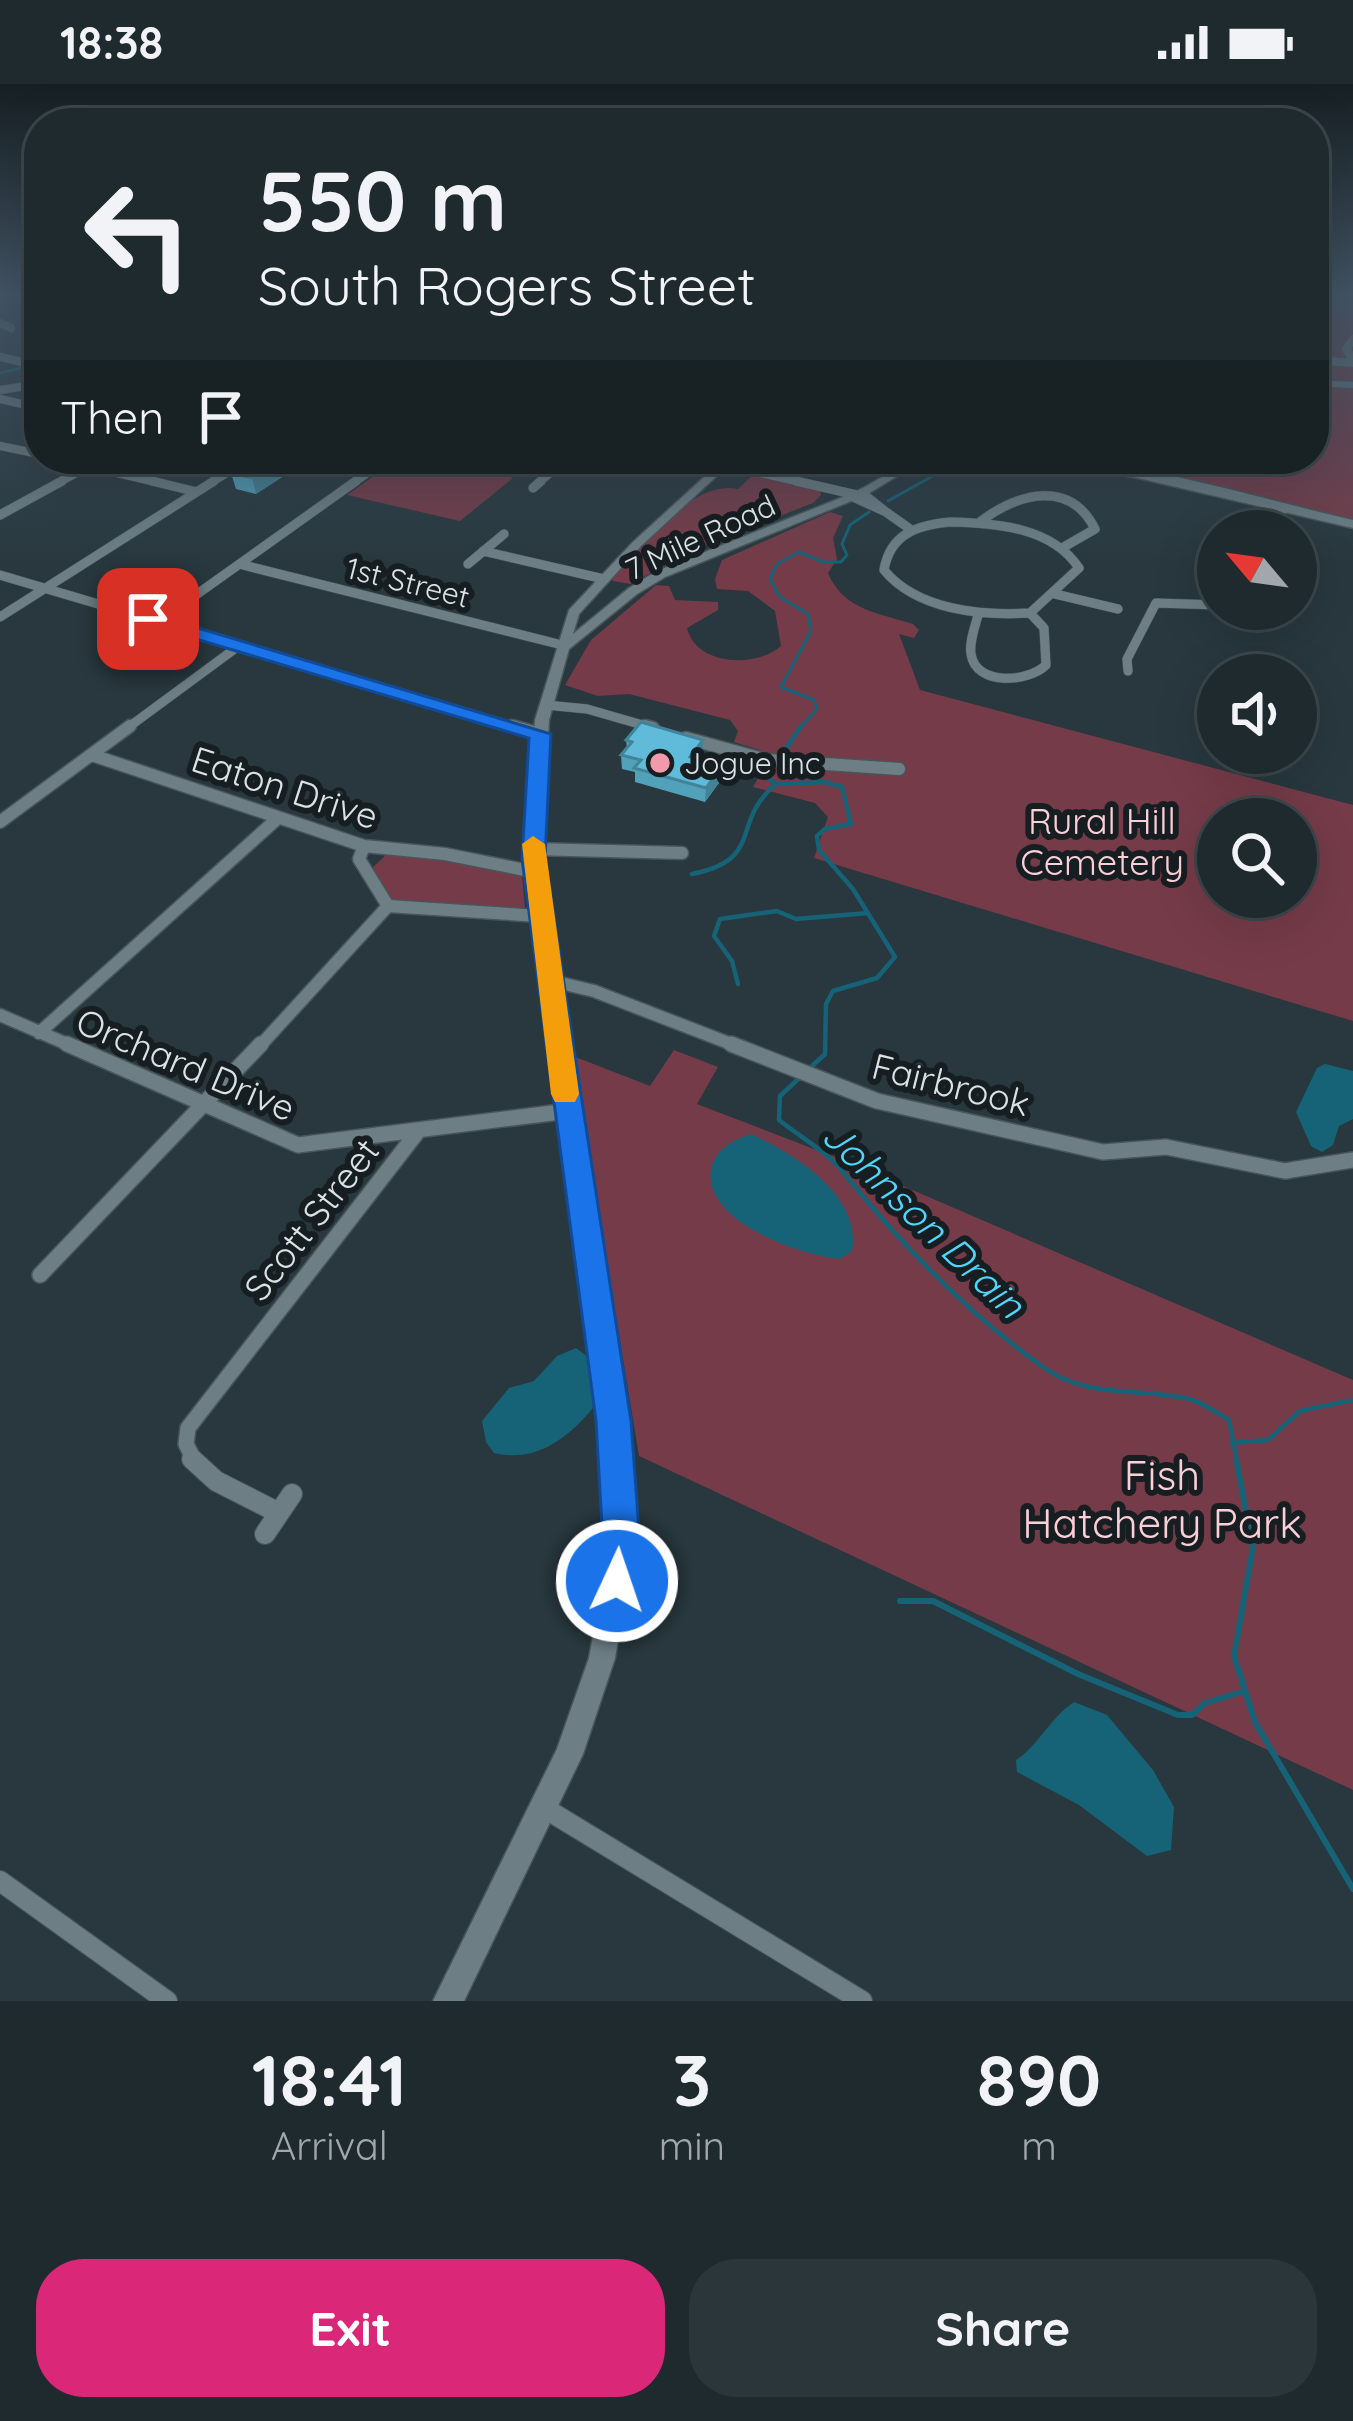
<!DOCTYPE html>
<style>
:root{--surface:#1e2a2e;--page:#2b363a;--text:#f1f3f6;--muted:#a1a7aa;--line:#3c464a;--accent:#db2777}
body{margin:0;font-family:Quicksand,sans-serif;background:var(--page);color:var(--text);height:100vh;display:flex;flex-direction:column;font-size:45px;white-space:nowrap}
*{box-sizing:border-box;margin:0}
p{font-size:39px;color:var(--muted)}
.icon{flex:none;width:66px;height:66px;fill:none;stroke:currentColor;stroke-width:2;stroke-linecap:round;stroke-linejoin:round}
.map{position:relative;height:1917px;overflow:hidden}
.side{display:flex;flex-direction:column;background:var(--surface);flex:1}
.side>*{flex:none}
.top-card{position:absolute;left:24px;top:24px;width:1305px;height:366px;border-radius:48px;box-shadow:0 12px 48px #0002,0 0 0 3px var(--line);background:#1e2a2e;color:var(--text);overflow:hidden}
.needle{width:78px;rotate:299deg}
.tools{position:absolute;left:1197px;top:426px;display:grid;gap:24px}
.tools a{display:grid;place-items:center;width:120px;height:120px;border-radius:50%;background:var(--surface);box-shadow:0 12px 48px #0002,0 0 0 3px var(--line);font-size:60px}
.pin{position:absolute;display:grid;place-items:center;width:102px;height:102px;color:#fff;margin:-51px;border-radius:24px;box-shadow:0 6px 18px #0006}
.me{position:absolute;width:132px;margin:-66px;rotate:3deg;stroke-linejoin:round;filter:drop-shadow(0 0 9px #0008)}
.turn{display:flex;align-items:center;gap:42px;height:252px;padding:0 36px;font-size:54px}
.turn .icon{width:156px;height:156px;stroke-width:2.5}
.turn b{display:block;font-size:84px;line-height:102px}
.then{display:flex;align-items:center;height:114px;padding:0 36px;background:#0003;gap:24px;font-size:45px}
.eta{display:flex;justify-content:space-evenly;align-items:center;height:204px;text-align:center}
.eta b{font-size:72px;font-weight:700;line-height:84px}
.primary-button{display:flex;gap:24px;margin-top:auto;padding:24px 36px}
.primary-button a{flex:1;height:138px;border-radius:48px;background:var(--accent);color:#fff;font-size:48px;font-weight:700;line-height:138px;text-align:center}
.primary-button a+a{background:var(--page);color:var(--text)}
.status{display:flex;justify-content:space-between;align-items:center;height:84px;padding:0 60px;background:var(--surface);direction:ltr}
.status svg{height:33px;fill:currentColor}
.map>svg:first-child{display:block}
</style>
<div class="status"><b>18:38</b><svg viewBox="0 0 49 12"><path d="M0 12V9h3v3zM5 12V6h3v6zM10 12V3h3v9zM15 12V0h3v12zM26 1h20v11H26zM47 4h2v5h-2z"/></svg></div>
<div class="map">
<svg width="1353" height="1917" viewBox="0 0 1353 1917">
<rect width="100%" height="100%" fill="#28383e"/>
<path fill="#753b48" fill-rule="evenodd" d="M1314 211H1353V438L1072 375H1314Z
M398 375 444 384 457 375 524 377 506 391 513 394 460 437 347 411Z
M754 390 820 406 821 411 813 419 693 466 630 500 613 497 612 493C643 463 691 395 738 405Z
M830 428 843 432 833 454 837 475 828 489C843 526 879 529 913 540L919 546 914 554 899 550 920 606 1353 721V937L814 774 828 733 815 719 753 703 772 670 734 658 738 647 730 636 629 610 598 612 565 601 591 556 656 501 669 502 675 516 718 518V526L687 544C696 582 756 584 781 562L775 527 748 507 717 505 715 495 722 476ZM1218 735H1296V813H1218Z
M386 771H436L522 789 525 825 397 818 382 808 371 785Z
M674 966 718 983 697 1020 845 1077 1353 1296V1706L639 1372 573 972 650 1002Z"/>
<path fill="#166277" d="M1325 980 1353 987V1035L1339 1042 1333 1061 1322 1068 1311 1062 1296 1028 1317 984Z
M751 1050C796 1071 862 1112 852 1167L840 1175C799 1171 703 1137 711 1086 715 1065 733 1056 751 1050Z
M576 1264 588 1273 594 1323C567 1355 536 1379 494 1369L486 1358 482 1337 509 1304 534 1297 557 1272Z
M1074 1618 1107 1631 1153 1686 1174 1723 1171 1766 1147 1772 1079 1721 1017 1688 1016 1676C1038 1662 1050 1634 1074 1618Z"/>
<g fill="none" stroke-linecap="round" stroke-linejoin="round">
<path stroke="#166277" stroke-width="3" d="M1314 229 1353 223
M0 289 29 282
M888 417 938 389 980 387 1009 375
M799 645 817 625 814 616 781 603 811 547 808 530 780 513 770 495 777 480 799 468 823 478H841L847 471 842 460 850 441 869 428"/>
<path stroke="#166277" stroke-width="4.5" d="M776 700 825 698 842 703 851 740 825 745 817 752 819 766 853 805 895 873 877 894 833 907 826 920 825 970 780 1012 779 1036C799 1052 827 1068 843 1088 900 1159 970 1232 1046 1285 1088 1314 1142 1304 1189 1315 1202 1318 1217 1329 1229 1336L1237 1378
M776 700 767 693 801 642
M692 790C766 775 729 739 776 700
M738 900 732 877 714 852 720 835 777 827 796 835 868 829
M1232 1359 1268 1356 1300 1327 1353 1316"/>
<path stroke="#166277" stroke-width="6" d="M1236 1375 1253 1463 1234 1572 1255 1638 1353 1805
M900 1517H933L1078 1590 1178 1631H1192L1205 1619 1245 1607"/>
<defs>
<path id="minor-far4" d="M0 239 11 244
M1353 255 1346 265 1353 276
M0 273 39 282
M1314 276 1353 279
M0 306 39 300
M0 315 39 324
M0 362 39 370
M59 375 164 400
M698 375 809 400
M56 400 102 375
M209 400 249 375
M352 400 387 375
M537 400 567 375"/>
<path id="minor-far3" d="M152 397 197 408
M796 397 857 411
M533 404 541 397
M853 413 886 428 862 409
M886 428 910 445
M0 431 62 397
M981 437C1019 409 1070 395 1095 445L1062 464
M950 438C996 439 1052 443 1079 484L1030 529C981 532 917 526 884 486 890 450 917 441 950 438Z
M1267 447 1284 424
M483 467 604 495
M239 480 566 562
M468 480 504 450
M0 491 522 645
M1055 510 1118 525
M978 531C975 543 969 558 971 570 976 603 1029 598 1046 581L1044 544 1030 529
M0 533 214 397
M158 538 356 397
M1128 587 1127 575 1156 519 1218 521
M546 621 587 625 653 644
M126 645 240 561"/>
<path id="minor-far2" d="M512 642 540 650
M645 642 653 644
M686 654 767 676 899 685
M92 671 364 762 445 770 535 788
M0 738 130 642
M364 762 359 775 388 822 539 832
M534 765 682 769
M548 896 594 907 739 963
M0 931 74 963
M39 949 278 734
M259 963 388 822"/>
<path id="minor-far1" d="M67 960 298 1061 568 1027
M731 960 877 1017 1103 1068 1166 1063 1285 1087 1353 1076
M40 1191 261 960
M195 1378 186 1360 188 1344 419 1046"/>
<path id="minor" d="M192 1375 216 1397 279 1429
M265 1450 292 1410
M546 1725 862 1917
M0 1797 167 1917"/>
<path id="tertiary" d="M1314 296 1353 298V304L1314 302Z
M724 375H735L641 462 579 530 573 550 629 504 657 487 858 407 913 375H925L866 411 665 493 637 510 569 565 549 636 541 775 625 1337 634 1460 615 1574 583 1670 464 1917H433L557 1665 589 1574 610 1460 603 1337 525 775 535 636 569 526 633 458Z"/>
<path id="secondary" d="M1037 375C1136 375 1256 414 1353 436V444L1138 394Z"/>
</defs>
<use href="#minor-far4" stroke="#48565a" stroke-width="9"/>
<use href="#minor-far3" stroke="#48565a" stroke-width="10"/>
<use href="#minor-far2" stroke="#48565a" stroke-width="15"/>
<use href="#minor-far1" stroke="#48565a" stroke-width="18"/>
<use href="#minor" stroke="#48565a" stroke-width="22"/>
<use href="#tertiary" stroke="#48565a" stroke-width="3"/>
<use href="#secondary" stroke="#48565a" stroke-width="3"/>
<use href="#minor-far4" stroke="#6d7f85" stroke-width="8"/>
<use href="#minor-far3" stroke="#6d7f85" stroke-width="9"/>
<use href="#minor-far2" stroke="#6d7f85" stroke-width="12"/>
<use href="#minor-far1" stroke="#6d7f85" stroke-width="15"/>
<use href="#minor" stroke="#6d7f85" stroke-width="20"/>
<use href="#tertiary" fill="#6d7f85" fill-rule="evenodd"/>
<use href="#secondary" fill="#6d7f85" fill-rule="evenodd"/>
</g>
<path fill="#52a1bb" d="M22 211H39V219L24 216Z
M253 375H326L314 382 302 380 256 410 236 405 231 389Z
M626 656H703V670L699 676 721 682V696L705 718 635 698V688L622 685 621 671 627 664Z"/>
<path fill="#428398" d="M282 375H301L302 380 256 410 252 394Z
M312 375H326L314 382Z
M703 656V670L690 688V673Z
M721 682V696L705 718 706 704Z"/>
<path fill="#5fbbd9" stroke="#428398" stroke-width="3" d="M253 375H282L252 394 231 389Z
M641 638 703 656 690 673 721 682 706 704 634 684 641 676 621 671 632 658 626 656Z"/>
<linearGradient id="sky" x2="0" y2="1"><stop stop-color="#161f22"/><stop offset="0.44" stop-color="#425363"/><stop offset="1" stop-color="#425363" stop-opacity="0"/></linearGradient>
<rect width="1353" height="479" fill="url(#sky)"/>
<path fill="#1a73e8" stroke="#114b97" stroke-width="3" d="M148 529 551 650 545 775 631 1337 640 1460 631 1510 617 1516 604 1510 598 1497 603 1460 596 1337 522 775 529 654 142 539 139 535Z"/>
<path fill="#f59e0b" d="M533 752 545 760 579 1010 575 1018H555L551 1010 522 760Z"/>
<circle fill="#f29aac" stroke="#171e21" stroke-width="4.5" cx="660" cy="679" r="12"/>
<g text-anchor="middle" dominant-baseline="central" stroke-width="12" stroke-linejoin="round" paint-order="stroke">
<g font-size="30" fill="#d9e3e6" stroke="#171e21">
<text transform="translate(700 453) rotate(-25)">7 Mile Road</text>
<text transform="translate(408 498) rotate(14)">1st Street</text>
</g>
<g font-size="30" fill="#d9e3e6" stroke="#171e21" text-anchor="start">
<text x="684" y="679">Jogue Inc</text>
</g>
<g font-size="36" fill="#d9e3e6" stroke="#171e21">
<text transform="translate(285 703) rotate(18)">Eaton Drive</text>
<text transform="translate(186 980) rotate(23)">Orchard Drive</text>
<text transform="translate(951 1000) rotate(14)">Fairbrook</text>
<text transform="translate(311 1135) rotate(-52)">Scott Street</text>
</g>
<g font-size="36" fill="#fbcfd7" stroke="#171e21">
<text x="1102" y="736">Rural Hill<tspan x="1102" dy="41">Cemetery</tspan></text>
</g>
<g font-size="39" font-style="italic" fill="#4fd6fd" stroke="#171e21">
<text transform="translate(924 1135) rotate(44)">Johnson Drain</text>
</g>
<g font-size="42" fill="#fbcfd7" stroke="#171e21">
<text x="1162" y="1390">Fish<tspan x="1162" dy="48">Hatchery Park</tspan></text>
</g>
</g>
</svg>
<div class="tools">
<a><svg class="needle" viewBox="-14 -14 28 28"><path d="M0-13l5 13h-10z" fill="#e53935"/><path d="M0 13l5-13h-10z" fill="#a1a7aa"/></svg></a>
<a><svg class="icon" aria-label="sound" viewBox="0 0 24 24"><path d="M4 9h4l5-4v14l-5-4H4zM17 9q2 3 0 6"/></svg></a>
<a><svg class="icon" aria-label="search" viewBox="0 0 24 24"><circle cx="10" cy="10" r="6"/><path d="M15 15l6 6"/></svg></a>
</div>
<div class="pin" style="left:148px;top:535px;background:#d93025"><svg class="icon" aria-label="arrive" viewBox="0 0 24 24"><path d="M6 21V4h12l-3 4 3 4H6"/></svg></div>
<svg class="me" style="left:617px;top:1497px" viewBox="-20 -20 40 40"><circle r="17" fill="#1a73e8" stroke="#fff" stroke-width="3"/><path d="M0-11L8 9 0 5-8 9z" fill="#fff"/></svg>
<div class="top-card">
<div class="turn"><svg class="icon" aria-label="left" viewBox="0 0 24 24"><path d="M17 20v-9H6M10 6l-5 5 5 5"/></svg><div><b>550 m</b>South Rogers Street</div></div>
<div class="then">Then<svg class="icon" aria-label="arrive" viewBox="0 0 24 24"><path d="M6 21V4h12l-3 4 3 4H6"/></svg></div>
</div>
</div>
<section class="side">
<div class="eta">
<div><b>18:41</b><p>Arrival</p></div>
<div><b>3</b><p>min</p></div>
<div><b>890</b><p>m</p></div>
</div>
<div class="primary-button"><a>Exit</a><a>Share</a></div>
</section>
